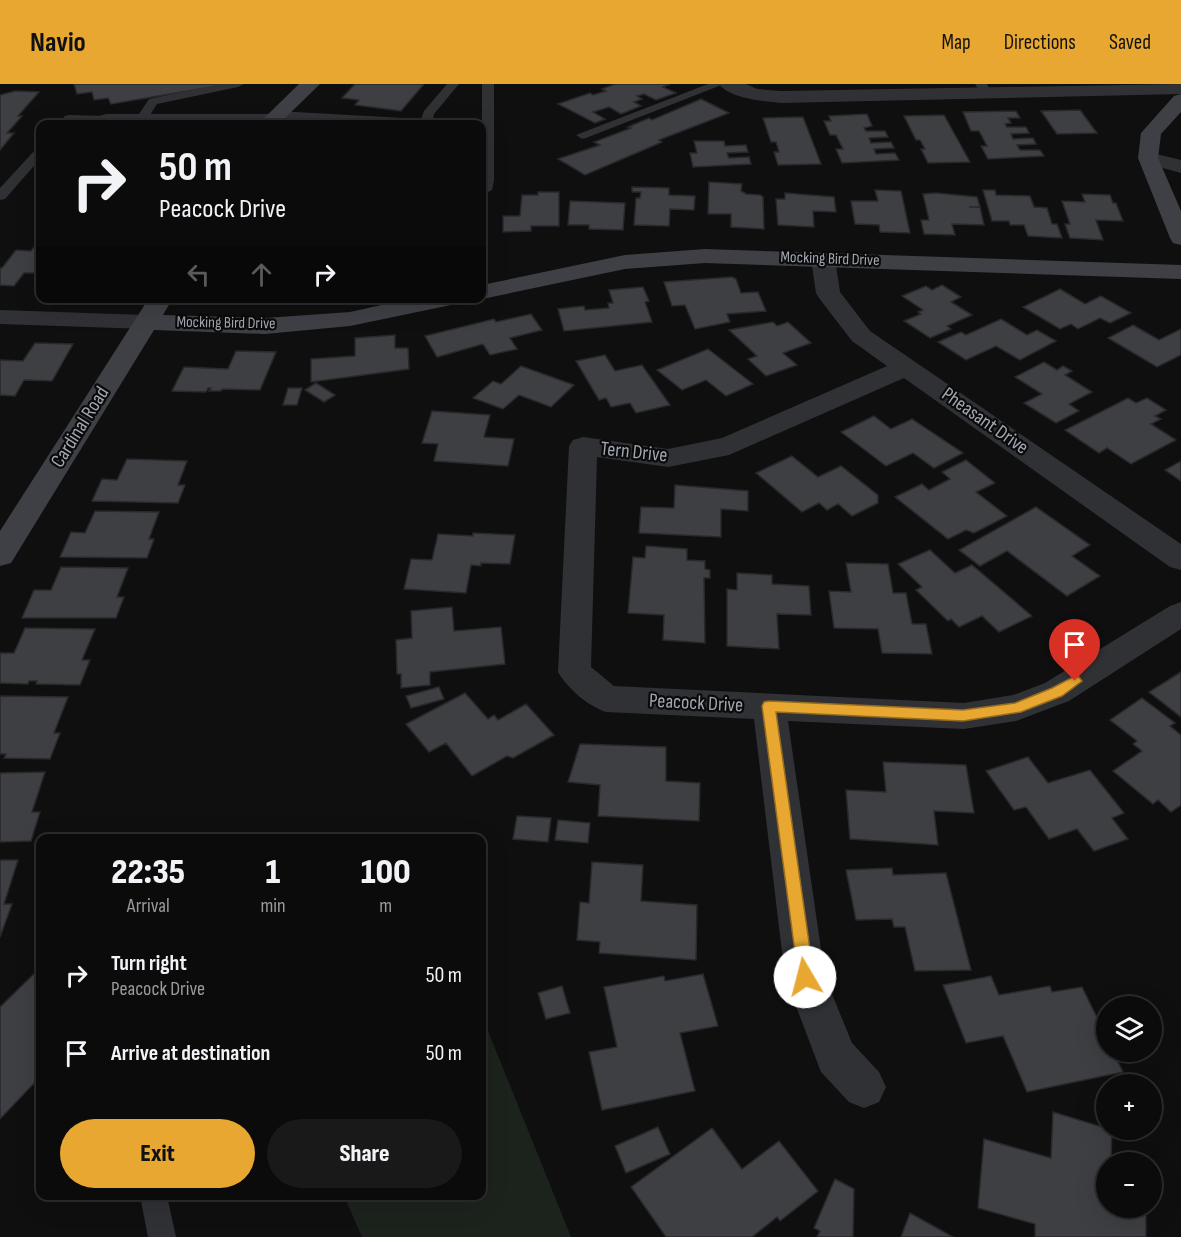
<!DOCTYPE html>
<meta charset="utf-8">
<style>
:root{--surface:#0b0b0c;--page:#19191a;--text:#f1f3f6;--muted:#9a9b9d;--line:#2b2b2d;--accent:#e7a731}
body{margin:0;font-family:"Sofia Sans Condensed",sans-serif;background:var(--page);color:var(--text);height:100vh;display:flex;flex-direction:column;font-size:22px;white-space:nowrap}
*{box-sizing:border-box;margin:0}
p{font-size:20px;color:var(--muted)}
.icon{flex:none;width:33px;height:33px;fill:none;stroke:currentColor;stroke-width:2;stroke-linecap:round;stroke-linejoin:round}
.map{position:relative;flex:1;overflow:hidden}
.sheet{position:absolute;left:36px;top:750px;width:450px;height:366px;display:flex;flex-direction:column;background:var(--surface);border-radius:12px;box-shadow:0 6px 24px #0002,0 0 0 2px var(--line)}
.sheet>*{flex:none}
.top-card{position:absolute;left:36px;top:36px;width:450px;height:183px;border-radius:12px;box-shadow:0 6px 24px #0002,0 0 0 2px var(--line);background:#0b0b0c;color:var(--text);overflow:hidden}
.fabs{position:absolute;left:1096px;top:912px;display:grid;gap:12px}
.fabs a{display:grid;place-items:center;width:66px;height:66px;border-radius:50%;background:var(--surface);box-shadow:0 6px 24px #0002,0 0 0 2px var(--line);font-size:30px}
.pin{position:absolute;display:grid;place-items:center;width:51px;height:51px;color:#fff;margin:-62px -26px;border-radius:50% 50% 50% 0;rotate:-45deg;box-shadow:0 0 6px #0007}
.pin .icon{rotate:45deg}
.me{position:absolute;width:66px;margin:-33px;rotate:352deg;stroke-linejoin:round;filter:drop-shadow(0 0 4px #0008)}
.turn{display:flex;align-items:center;gap:21px;height:126px;padding:0 24px;font-size:27px}
.turn .icon{width:78px;height:78px;stroke-width:2.5}
.turn b{display:block;font-size:42px;line-height:51px}
.lanes{display:flex;align-items:center;height:57px;padding:0 24px;background:#0003;justify-content:center;gap:30px;direction:ltr}
.lanes .off{opacity:.35}
.eta{display:flex;justify-content:space-evenly;align-items:center;height:102px;text-align:center}
.eta b{font-size:36px;font-weight:800;line-height:42px}
.button{display:flex;gap:12px;margin-top:auto;padding:12px 24px}
.button a{flex:1;height:69px;border-radius:36px;background:var(--accent);color:#111;font-size:24px;font-weight:800;line-height:69px;text-align:center}
.button a+a{background:var(--page);color:var(--text)}
ul{padding:0;list-style:none}
li{display:flex;align-items:center;gap:18px;height:78px;padding:0 24px}
li div{flex:1}
li b{display:block;font-size:22px}
li em{font-style:normal}
header{display:flex;align-items:center;gap:36px;box-sizing:border-box;height:84px;padding:0 30px;background:var(--accent);color:#111}
header strong{font-size:28px}
nav{display:flex;gap:33px;margin-inline-start:auto;font-size:21px}
.map>svg:first-child{display:block}
</style>
<header>
<strong>Navio</strong>
<nav><a>Map</a><a>Directions</a><a>Saved</a></nav>
</header>
<div class="map">
<svg width="1181" height="1153" viewBox="0 0 1181 1153">
<rect width="100%" height="100%" fill="#0f0f10"/>
<path fill="#1c231c" d="M482 932 571 1153H362L344 1112H482Z"/>
<path fill="#3e3f43" stroke="#29292c" stroke-width="1.5" d="M74 0H223L224 1 111 20 108 14 94 16 92 8 77 10Z
M355 0H424L401 27 355 21 359 16 342 14Z
M615 0H670L663 3 676 9 656 16 644 10 637 12 642 15 634 18 641 22 621 30 609 23 593 28 605 35 595 39 558 20 590 9 593 11 606 7 602 5Z
M15 7 39 8 18 32H22L7 49H14L0 66V11Z
M701 15 729 29 659 56 662 58 585 91 558 75 600 61 594 58 631 44 628 43 649 34 652 36Z
M1080 26 1097 49 1057 50 1041 27Z
M1016 27 1020 34H1008L1011 39 1005 40 1007 43H1026L1029 49 1011 50 1013 55 1033 54 1036 60 1017 61 1020 66H1040L1044 72 988 75 981 62H987L979 47H971L963 28Z
M867 30 872 42 864 44 866 47H885L888 53 869 54 871 59 891 58 894 64 874 65 876 70 895 69 899 76 842 79 836 65H843L836 51H830L824 37H831L829 32Z
M944 31 970 78 928 79 921 65H925L920 56H916L904 32Z
M803 33 821 80 778 81 774 68H779L776 58H771L763 34Z
M694 57H724L725 62 746 61 748 68 727 69 729 74 749 73 751 80 693 83 690 69H697Z
M709 98 742 100 741 107 746 110 760 111 763 113 764 145 731 143V130H708Z
M632 103 669 104V111L695 112 694 126 670 125 669 142 634 141 636 114H640L641 108H632Z
M875 106 901 107 910 149 880 148 879 141 855 140 851 117H878Z
M983 106H995L996 111 1030 112 1034 123 1047 124 1052 140H1057L1062 154 1028 152 1024 141H1010L1009 137H992Z
M538 108H559V142H531V147L503 148V132H520L522 111H538Z
M785 109 834 113 836 128 813 127 814 143 778 141 776 115H785Z
M936 109 977 113 980 123H969H980L984 141 952 140 955 151 924 150 921 136H929L923 110Z
M1082 110 1110 111 1113 119H1116L1123 137 1096 136 1103 156 1070 154 1065 140H1070L1062 117 1085 118Z
M570 117 625 119 623 146 589 145V141H568Z
M37 159H40V189H24L14 202 0 201V184H2L16 166 31 167Z
M732 193 736 195 741 209 758 208 766 227 727 230 730 238 695 245 685 221 672 222 664 198Z
M942 201 961 213 951 218 972 231 947 242 951 245 930 254 904 237 921 230 918 228 923 226 902 212 926 202 932 206Z
M643 203 649 217 645 218 652 238 564 247 558 225 584 222 585 226 609 224 608 219H613L609 206Z
M1060 205 1085 220 1101 212 1131 229 1110 239 1100 234 1078 245 1071 240 1060 245 1023 223Z
M531 230 542 246 510 254 517 265 490 271 483 260 437 273 425 252 494 235 496 238Z
M1001 235 1027 251 1037 246 1056 257 1020 276 996 262 966 276 938 258 961 248 966 251Z
M773 238 777 242 788 238 811 259 783 269 797 281 766 292 748 275 757 272 729 246Z
M1133 241 1159 256 1181 245V271L1157 283 1108 254Z
M395 251V264H408L409 285 311 298V275L355 272V254Z
M35 259 73 260 52 297 24 296 15 312 0 311V276L23 277Z
M708 265 753 300 726 312 706 296 682 306 657 286Z
M236 267 276 268 260 306 222 305 221 307H209L211 304H208L206 308 172 307 184 283 228 285Z
M605 271 615 287 642 281 670 321 636 329 630 319 611 323 606 314 599 316 576 277Z
M1044 278 1057 286 1063 282 1072 287 1065 291 1092 308 1069 320 1079 327 1056 339 1024 319 1042 310 1015 293Z
M521 282 574 301 551 323 519 311 503 325 473 314 493 297 501 300Z
M316 299 335 311 324 318 305 306Z
M288 304H302L297 321H283Z
M1128 314 1136 319 1147 314 1166 326 1155 332 1161 335 1151 340 1176 356 1131 380 1107 364 1099 369 1065 346Z
M432 327 490 331 484 353 514 355 508 382 434 377 438 360 422 359Z
M874 332 891 345 912 335 963 369 934 384 913 369 886 382 841 348Z
M792 372 818 393 841 382 878 411V419L852 432 838 420 827 426 819 419 802 428 756 389Z
M127 375 187 377 178 401H185L178 419 92 417 102 395 117 396Z
M966 376 995 399 976 408 1007 432 974 449 966 446 948 455 895 413 922 400 929 406 950 395 942 388Z
M1181 377V397L1165 386Z
M675 401 748 407V427L721 425V453L639 449 641 423 674 424Z
M1036 423 1090 461 1072 472 1100 492 1067 512 1007 467 980 482 959 466Z
M95 427 159 428 149 455H154L147 474 60 473 71 448 85 449Z
M473 449 515 451 510 480 481 479V482L471 481 466 509 404 505 411 475 432 476 438 450 473 452Z
M646 462 687 465V476L705 477V485L710 486V494H704L705 559 663 556 664 531 628 529 633 473 645 474Z
M930 466 955 489 972 481 1032 532 999 548 982 532 959 543 951 535 948 537 916 506 922 503 898 480Z
M846 479 888 480 893 509H906L912 540H926L932 570 882 569 878 545 834 544 829 507 851 508Z
M61 483 128 484 117 513H124L116 534H22L34 506H51Z
M737 489 772 491V500L809 502 811 531 777 530 779 565 727 562V505L737 506Z
M452 523 454 547 501 543 505 580 430 588V601L401 604V590H397L396 556 412 554 411 527Z
M25 544 95 545 82 576H90L80 601 36 600 37 597H29L28 600 0 599V569H14Z
M1181 588V633L1149 608Z
M439 603 444 615 411 624 406 612Z
M465 609 488 635 494 631 498 636 526 620 554 651 513 674 507 672 472 692 446 659 429 668 406 640Z
M0 612 68 613 54 649H60L50 675 4 674 6 670H0Z
M1142 614 1175 639 1170 642 1181 651V721L1171 728 1158 716 1153 720 1113 687 1142 667 1133 660 1137 657 1110 636Z
M580 660 666 663V697L700 699 699 737 598 732 600 701 568 698Z
M1028 673 1048 699 1090 686 1124 729 1112 734 1128 755 1094 767 1077 745 1049 755 1026 723 1014 726 986 687Z
M883 678 966 681 974 729 934 727 938 761 850 755 846 706 886 708Z
M45 688 32 728H40L31 757 0 758V689Z
M517 732 551 734 548 758 513 755Z
M558 736 590 739 588 759 555 756Z
M0 776H18L4 820H12L0 853Z
M592 778 643 781 641 817 697 821 696 876 599 869 600 858 577 856 580 818 589 819Z
M892 784 893 791 946 789 971 886 915 887 905 843H894L892 835 856 836 846 786Z
M40 884V993L0 1035V923Z
M703 890 718 942 680 949 695 1007 602 1026 589 968 617 963 604 903 664 892 665 897Z
M991 892 999 911 1050 902 1052 908 1082 903 1107 954V968H1113L1123 988 1027 1008 1003 952 966 959 943 901Z
M562 902 570 929 546 935 538 909Z
M1053 1028 1112 1046 1111 1078H1107V1124H1146V1153H1035V1140L978 1124 984 1055 1051 1074Z
M658 1043 670 1070 626 1089 615 1062Z
M712 1044 742 1085 779 1057 818 1107 780 1137 777 1133 752 1153H666L631 1103Z
M835 1095 854 1105 853 1153H817L820 1147 814 1144Z
M910 1129 953 1153H901Z"/>
<g fill="none" stroke-linecap="round" stroke-linejoin="round">
<path fill="#303135" fill-rule="evenodd" d="M221 0H244L238 3 157 20 145 39 141 40 135 36 149 15Z
M447 0H459L434 30 432 40 277 35 271 31 277 27 421 35 424 27Z
M482 0H494V96L492 106 482 111Z
M708 0H724L586 54 582 55 576 51Z
M975 0H987L992 9 986 12 982 11Z
M69 31 106 32 112 36 106 40H58L65 32Z
M40 64V75L5 115 0 116V104L36 65Z
M140 1112H167L176 1153H148Z"/>
<path fill="#303135" fill-rule="evenodd" d="M719 0H746L757 5 781 7 1181 0V10L781 19C764 17 730 15 719 0Z
M106 30H271L278 32 281 36 277 40H99L96 36 99 32Z
M1148 68 1181 76V89L1141 78 1138 74 1141 70Z
M823 168 831 170 835 175 840 208 870 247 1181 460V486L1170 483 904 294 729 371 668 383 597 373 591 583 614 602 964 619 1013 611 1045 599 1170 522 1181 518V545L1069 617 1016 637 964 645 788 637 825 893 852 959 879 988 886 1003 879 1018 864 1024 849 1018 821 988 785 893 754 635 606 628C588 622 568 605 558 588L569 362 573 356 583 353 668 365 722 354 887 282 852 257 819 214 816 209 811 175 815 170Z
M0 226 146 231 155 233 158 238 155 243 146 245 0 240Z"/>
<path fill="#3e4045" fill-rule="evenodd" d="M299 0H320L279 40H258Z
M1181 10V28L1161 50 1158 74 1181 127V161L1173 159 1170 154 1138 74 1141 49 1174 12Z
M705 165 1181 181V195L705 179 625 185 482 215 479 214H482V201L625 171Z
M149 214H173L163 231 265 234 350 228 413 214H463L460 219 451 221 350 242 265 250 154 246 11 479 0 482V447Z"/>
</g>
<path fill="#e7a731" stroke="#966d20" stroke-width="1.5" d="M1075 592 1079 593 1082 597 1062 612 1021 628 963 637 776 628 814 893 811 898 805 900 799 898 762 622 764 618 769 617 963 626 1015 619 1052 604Z"/>
<g text-anchor="middle" dominant-baseline="central" stroke-width="4.5" stroke-linejoin="round" paint-order="stroke">
<g font-size="16" fill="#a1a6b0" stroke="#0a0a0b">
<text transform="translate(830 175) rotate(2)">Mocking Bird Drive</text>
<text transform="translate(226 239) rotate(1)">Mocking Bird Drive</text>
</g>
<g font-size="20" fill="#a1a6b0" stroke="#0a0a0b">
<text transform="translate(985 337) rotate(35)">Pheasant Drive</text>
<text transform="translate(80 343) rotate(-58)">Cardinal Road</text>
<text transform="translate(634 368) rotate(6)">Tern Drive</text>
<text transform="translate(696 619) rotate(3)">Peacock Drive</text>
</g>
</g>
</svg>
<div class="fabs">
<a><svg class="icon" aria-label="layers" viewBox="0 0 24 24"><path d="M12 4l9 5-9 5-9-5zM3 14l9 5 9-5"/></svg></a>
<a>+</a>
<a>−</a>
</div>
<div class="pin" style="left:1075px;top:597px;background:#d93025"><svg class="icon" aria-label="arrive" viewBox="0 0 24 24"><path d="M6 21V4h12l-3 4 3 4H6"/></svg></div>
<svg class="me" style="left:805px;top:893px" viewBox="-20 -20 40 40"><circle r="19" fill="#fff"/><path d="M0-13L10 11 0 6-10 11z" fill="#e7a731"/></svg>
<div class="top-card">
<div class="turn"><svg class="icon" aria-label="right" viewBox="0 0 24 24"><path d="M7 20v-9h11M14 6l5 5-5 5"/></svg><div><b>50 m</b>Peacock Drive</div></div>
<div class="lanes"><svg class="icon off" aria-label="left" viewBox="0 0 24 24"><path d="M17 20v-9H6M10 6l-5 5 5 5"/></svg><svg class="icon off" aria-label="ahead" viewBox="0 0 24 24"><path d="M12 20V5M6 11l6-6 6 6"/></svg><svg class="icon" aria-label="right" viewBox="0 0 24 24"><path d="M7 20v-9h11M14 6l5 5-5 5"/></svg></div>
</div>
<section class="sheet">
<div class="eta">
<div><b>22:35</b><p>Arrival</p></div>
<div><b>1</b><p>min</p></div>
<div><b>100</b><p>m</p></div>
</div>
<ul>
<li><svg class="icon" aria-label="right" viewBox="0 0 24 24"><path d="M7 20v-9h11M14 6l5 5-5 5"/></svg><div><b>Turn right</b><p>Peacock Drive</p></div><em>50 m</em></li>
<li><svg class="icon" aria-label="arrive" viewBox="0 0 24 24"><path d="M6 21V4h12l-3 4 3 4H6"/></svg><div><b>Arrive at destination</b></div><em>50 m</em></li>
</ul>
<div class="button"><a>Exit</a><a>Share</a></div>
</section>
</div>
